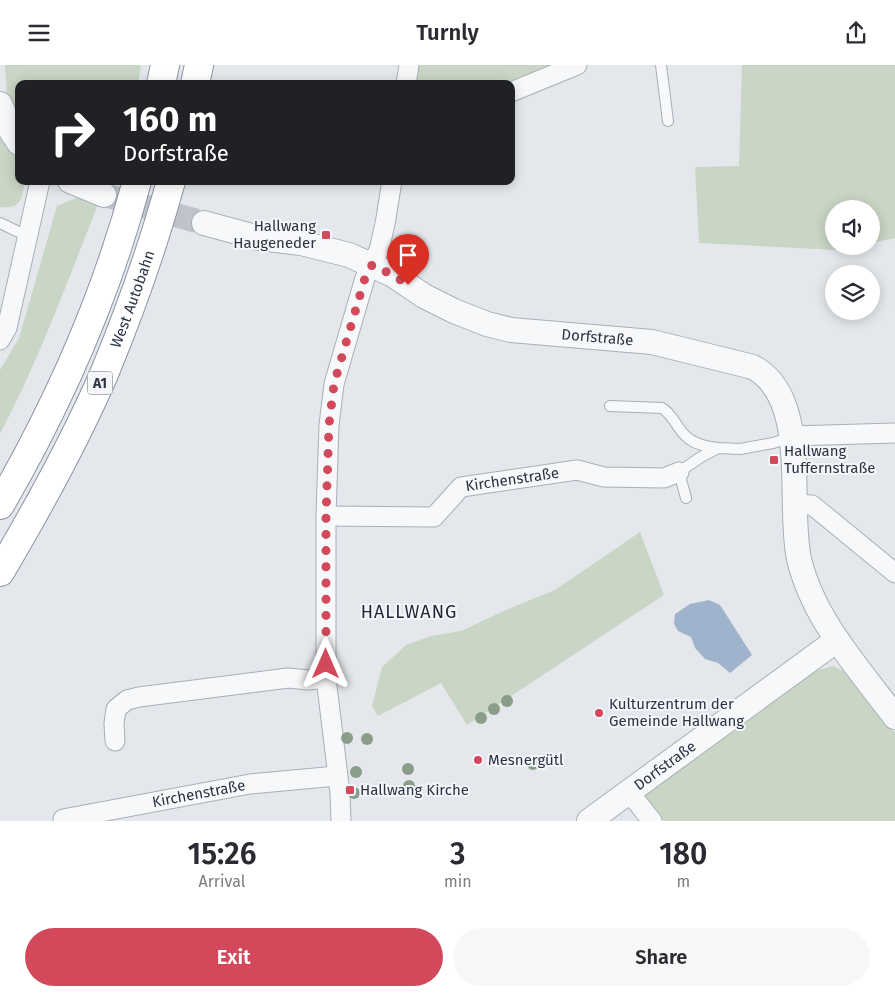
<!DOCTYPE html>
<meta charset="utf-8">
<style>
:root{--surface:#fff;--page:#f7f7f7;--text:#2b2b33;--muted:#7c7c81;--accent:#d1495b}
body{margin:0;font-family:"Fira Sans",sans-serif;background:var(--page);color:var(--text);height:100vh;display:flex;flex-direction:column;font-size:19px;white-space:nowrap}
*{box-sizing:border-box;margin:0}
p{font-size:16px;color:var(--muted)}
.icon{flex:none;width:28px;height:28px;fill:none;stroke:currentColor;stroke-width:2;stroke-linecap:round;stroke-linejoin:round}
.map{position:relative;height:756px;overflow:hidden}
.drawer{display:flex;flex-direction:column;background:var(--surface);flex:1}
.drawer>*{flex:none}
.guide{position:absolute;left:15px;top:15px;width:500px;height:105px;border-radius:10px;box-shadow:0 2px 12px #0003;background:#202124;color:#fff;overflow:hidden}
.buttons{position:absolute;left:825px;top:135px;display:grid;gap:10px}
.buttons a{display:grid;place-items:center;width:55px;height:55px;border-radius:50%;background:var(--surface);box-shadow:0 2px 12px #0003;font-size:25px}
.pin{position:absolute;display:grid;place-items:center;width:42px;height:42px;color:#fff;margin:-51px -21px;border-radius:50% 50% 50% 0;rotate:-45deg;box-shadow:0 0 5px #0007}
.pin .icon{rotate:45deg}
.me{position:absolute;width:55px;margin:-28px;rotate:0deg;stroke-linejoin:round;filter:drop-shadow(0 0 4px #0008)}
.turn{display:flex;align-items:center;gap:18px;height:105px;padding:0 25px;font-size:22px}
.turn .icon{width:65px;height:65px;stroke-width:2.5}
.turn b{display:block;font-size:35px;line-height:42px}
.eta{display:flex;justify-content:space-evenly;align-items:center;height:85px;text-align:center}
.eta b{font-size:30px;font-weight:600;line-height:35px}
.action{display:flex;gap:10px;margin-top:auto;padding:10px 25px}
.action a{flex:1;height:58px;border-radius:30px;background:var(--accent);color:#fff;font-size:20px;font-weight:600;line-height:58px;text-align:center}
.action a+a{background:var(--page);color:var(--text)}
header{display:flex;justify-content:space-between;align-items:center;height:65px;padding:0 25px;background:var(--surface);font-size:22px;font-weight:600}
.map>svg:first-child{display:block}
</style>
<header><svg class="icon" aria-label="menu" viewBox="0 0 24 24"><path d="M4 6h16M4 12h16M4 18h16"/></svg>Turnly<svg class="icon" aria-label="share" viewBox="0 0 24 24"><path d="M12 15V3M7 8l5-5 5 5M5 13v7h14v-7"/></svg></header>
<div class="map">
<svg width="895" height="756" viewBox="0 0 895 756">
<rect width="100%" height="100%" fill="#e4e7ec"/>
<path fill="#c9d6c5" d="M5 0H141L138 19H19V61L7 36Z
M417 0H566L511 19H421L415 13Z
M742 0H895V173L871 178V144H834V181H854L836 185 699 178 695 102 739 101Z
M0 66 19 93V116H24C23 134 20 145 0 142Z
M76 133 99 137C68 215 39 295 0 369V305L19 273 57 141Z
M640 467 664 530 467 660 441 618 378 651 372 641 382 602 406 580 431 571 461 566 508 544 555 525Z
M833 601 854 611 895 668V756H664L642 729 807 608Z"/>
<path fill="#9fb4cc" d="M709 535 720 540 752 590 730 608 718 598 705 594 695 583 691 572 678 566 674 559 675 549 690 539Z"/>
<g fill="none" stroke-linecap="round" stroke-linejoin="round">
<path stroke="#bfc3cb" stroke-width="24" stroke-dasharray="24 12" stroke-linecap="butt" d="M104 130 204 158"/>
<defs>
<path id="service" d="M661 0 668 56
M0 158 29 172
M610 341 662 343C674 350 677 365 688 373 696 380 709 382 718 383
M686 433 679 407 701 392 718 383 740 384 773 378 791 372"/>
<g id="minor">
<path d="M406 19 409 0"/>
<path d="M511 27 577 0"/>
<path d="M0 275 7 263 40 116"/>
<path d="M792 371 895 368"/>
<path d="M795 439 812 440 895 508"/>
<path id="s1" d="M326 451 434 452 461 422 577 405 604 412 664 413 679 407"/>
<path d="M115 676 114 659 116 644 127 635 139 632 288 613 309 615 326 613"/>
<path d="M629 727 652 756"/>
<path id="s2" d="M63 756V754L250 719 337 711"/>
<path d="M341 756 340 728 326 613V451L329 360 334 319 365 213 379 185 385 159 392 116"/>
</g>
<g id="tertiary">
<path d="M0 39 11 66 19 78"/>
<path d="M70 116 104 130"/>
<path id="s3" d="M204 158 259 173 301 178 349 190 393 210 424 231 454 246 487 259 511 265 652 277 753 302C811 333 787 439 799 494 813 554 859 604 895 652"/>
<path id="s4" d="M589 756 837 575"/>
</g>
<g id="motorway">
<path d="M161 19 165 0"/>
<path d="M195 19 199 0"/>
<path d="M0 440C58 340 107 229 137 116"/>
<path id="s5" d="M0 507C38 443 74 378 104 309 130 246 153 182 171 116"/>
</g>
</defs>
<use href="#service" stroke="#a9aeb7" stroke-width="12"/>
<use href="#minor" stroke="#a9aeb7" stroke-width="21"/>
<use href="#tertiary" stroke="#a9aeb7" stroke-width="26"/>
<use href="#motorway" stroke="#8b94a3" stroke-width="30"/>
<use href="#service" stroke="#f7f8fa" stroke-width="10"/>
<use href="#minor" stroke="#f7f8fa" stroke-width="19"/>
<use href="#tertiary" stroke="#f7f8fa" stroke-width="24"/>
<use href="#motorway" stroke="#fff" stroke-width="28"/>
</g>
<g fill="#899d89">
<circle cx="507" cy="636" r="6"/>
<circle cx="494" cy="644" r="6"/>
<circle cx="481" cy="653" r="6"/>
<circle cx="347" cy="673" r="6"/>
<circle cx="367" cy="674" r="6"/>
<circle cx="533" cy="699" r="6"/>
<circle cx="408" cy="704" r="6"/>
<circle cx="356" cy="707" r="6"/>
<circle cx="409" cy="721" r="6"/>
<circle cx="354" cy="728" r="6"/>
</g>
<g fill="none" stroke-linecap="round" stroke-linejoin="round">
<path stroke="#d1495b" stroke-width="9" stroke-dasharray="0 16.2" d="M326 599V451L329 360 334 319 365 213 372 200 393 210 408 220"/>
</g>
<g fill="#d1495b" stroke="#f4f6f9" stroke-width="2">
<rect x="321" y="165" width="10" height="10" rx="2.5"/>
<rect x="769" y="390" width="10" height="10" rx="2.5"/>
<circle cx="599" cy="648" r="5"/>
<circle cx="478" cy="695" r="5"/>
<rect x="345" y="720" width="10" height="10" rx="2.5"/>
</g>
<g text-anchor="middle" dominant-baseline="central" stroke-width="4" stroke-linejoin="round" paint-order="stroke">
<rect fill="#f4f6f9" stroke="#676e7b" stroke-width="1" x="87.5" y="306.5" width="25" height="23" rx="4"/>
<g font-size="14" font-weight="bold" fill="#2b3445">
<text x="100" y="318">A1</text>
</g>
<g font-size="15" fill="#2b3445" stroke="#f4f6f9" text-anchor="start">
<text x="316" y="161" text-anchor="end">Hallwang<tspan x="316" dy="17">Haugeneder</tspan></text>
<text x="784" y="386">Hallwang<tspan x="784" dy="17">Tuffernstraße</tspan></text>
<text x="609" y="639">Kulturzentrum der<tspan x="609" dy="17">Gemeinde Hallwang</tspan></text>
<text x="488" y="695">Mesnergütl</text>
<text x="360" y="725">Hallwang Kirche</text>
</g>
<g font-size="15" fill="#2b3445" stroke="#f4f6f9">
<text stroke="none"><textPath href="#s5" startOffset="304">West Autobahn</textPath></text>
<text stroke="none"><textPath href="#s3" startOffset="415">Dorfstraße</textPath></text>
<text stroke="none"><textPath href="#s1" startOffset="200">Kirchenstraße</textPath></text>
<text stroke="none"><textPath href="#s4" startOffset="94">Dorfstraße</textPath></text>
<text stroke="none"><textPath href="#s2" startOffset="140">Kirchenstraße</textPath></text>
</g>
<g font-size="18" letter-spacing="1" fill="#1d2536" stroke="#f4f6f9">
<text x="409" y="547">HALLWANG</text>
</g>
</g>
</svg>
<div class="buttons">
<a><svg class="icon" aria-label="sound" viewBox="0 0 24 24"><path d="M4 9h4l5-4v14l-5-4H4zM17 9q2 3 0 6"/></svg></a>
<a><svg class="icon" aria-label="layers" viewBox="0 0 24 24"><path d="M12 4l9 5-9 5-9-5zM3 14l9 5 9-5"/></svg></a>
</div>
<div class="pin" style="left:408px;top:220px;background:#d93025"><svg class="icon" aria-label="arrive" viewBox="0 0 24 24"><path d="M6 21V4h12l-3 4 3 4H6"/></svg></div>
<svg class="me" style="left:326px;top:599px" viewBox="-20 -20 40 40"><path d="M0-17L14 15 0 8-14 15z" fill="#d1495b" stroke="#fff" stroke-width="4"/></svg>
<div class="guide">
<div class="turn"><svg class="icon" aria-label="right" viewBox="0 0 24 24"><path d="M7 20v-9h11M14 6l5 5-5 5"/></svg><div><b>160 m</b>Dorfstraße</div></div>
</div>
</div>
<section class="drawer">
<div class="eta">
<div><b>15:26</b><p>Arrival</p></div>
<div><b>3</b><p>min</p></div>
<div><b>180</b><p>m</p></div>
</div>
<div class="action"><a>Exit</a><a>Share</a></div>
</section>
